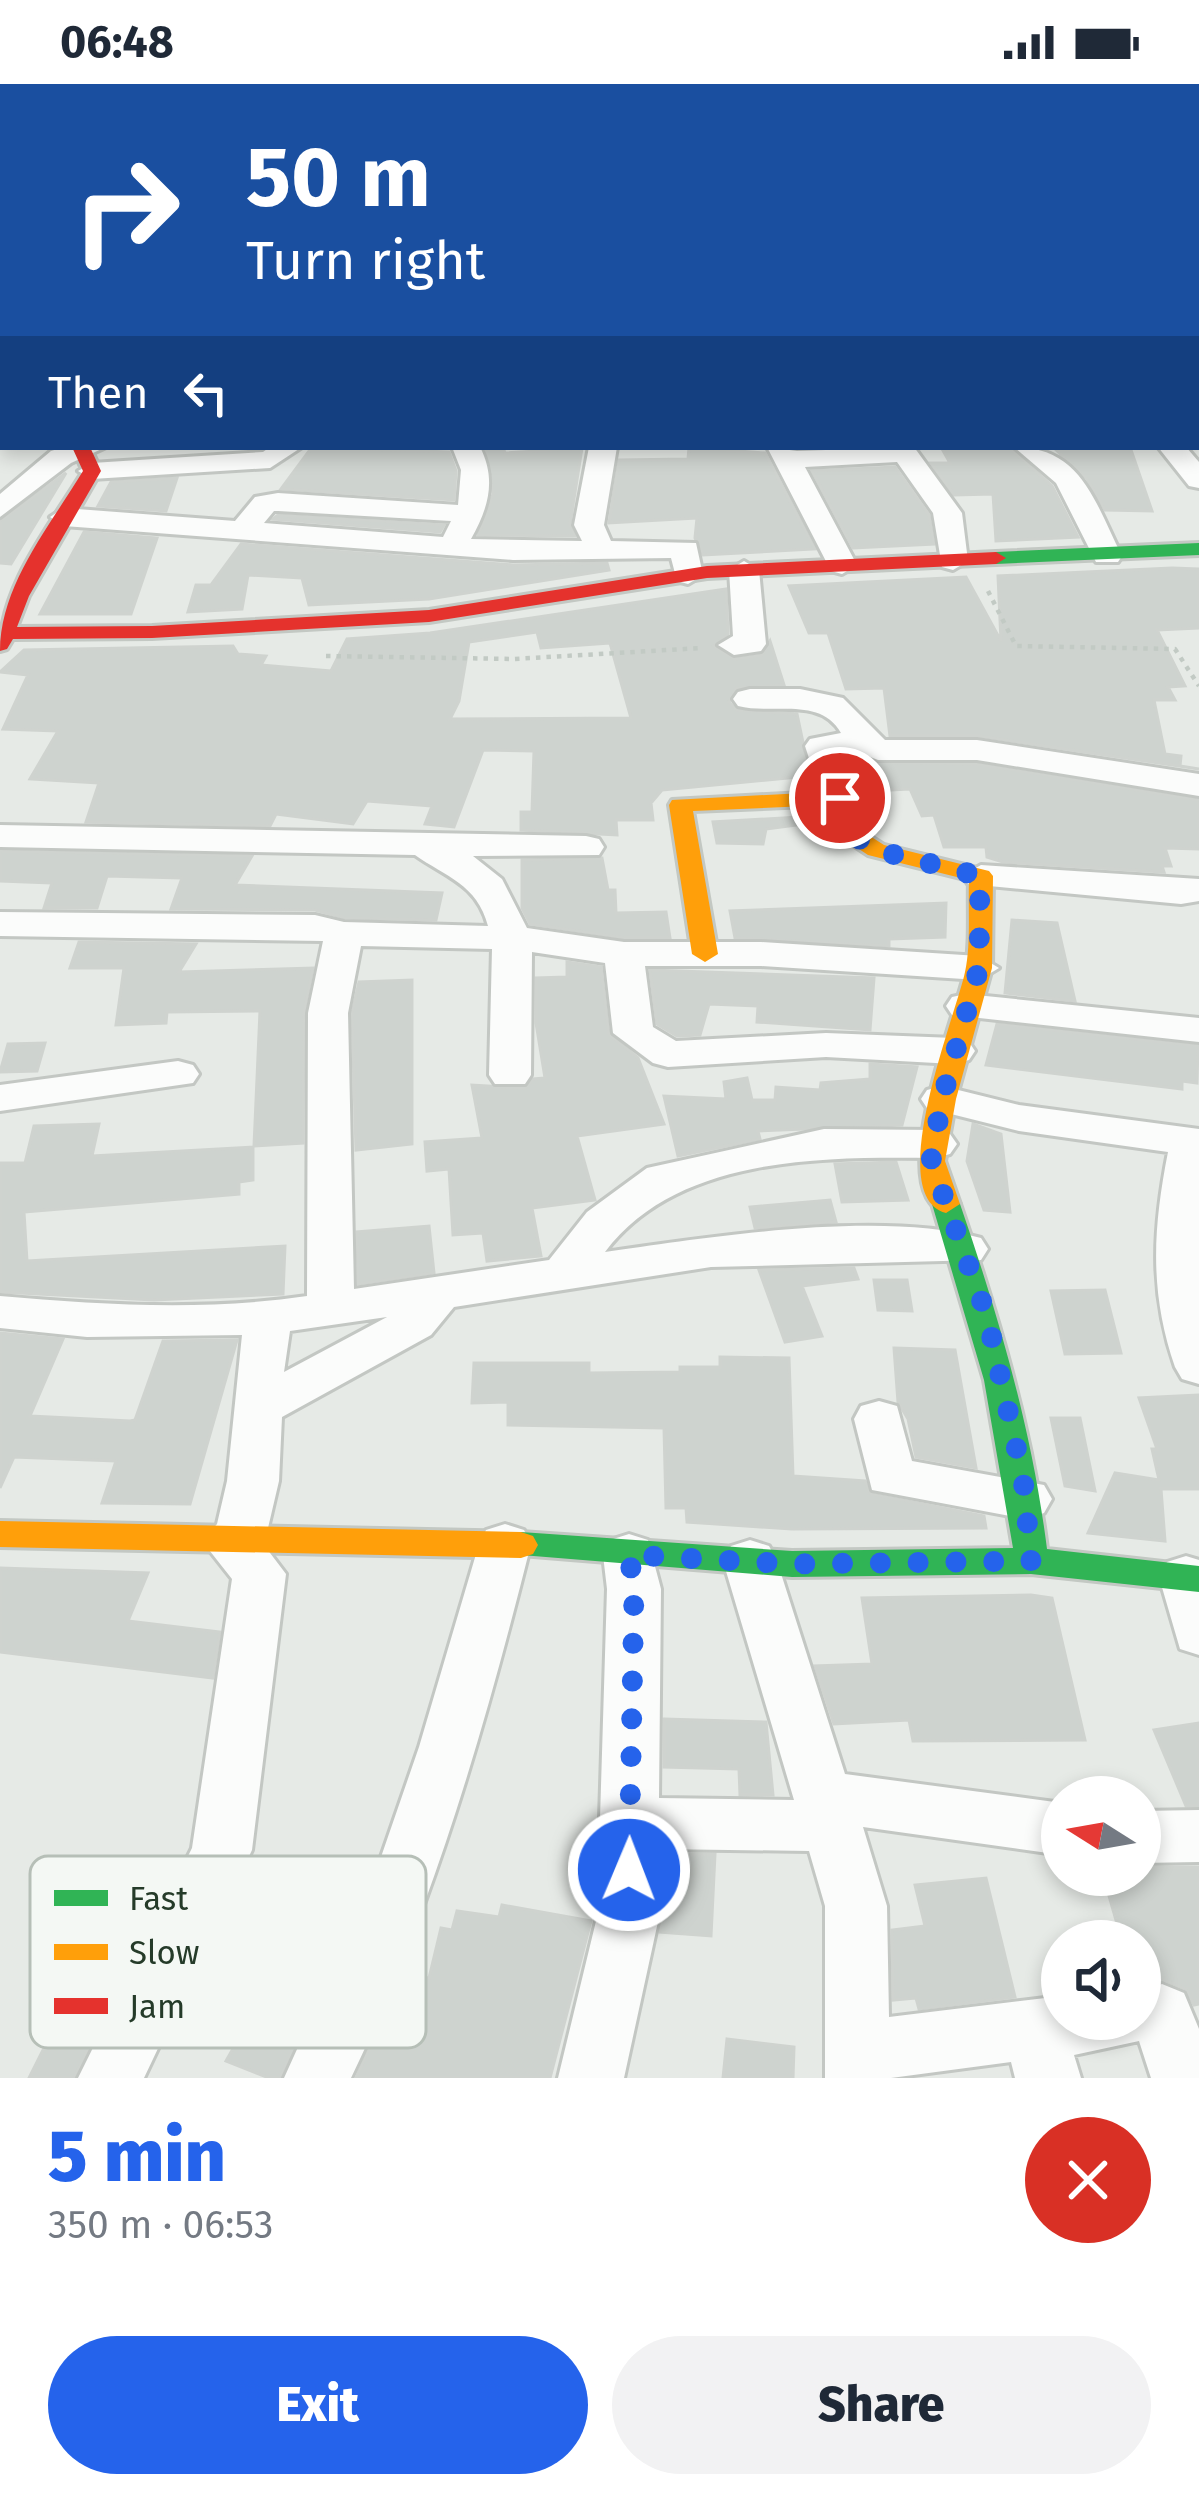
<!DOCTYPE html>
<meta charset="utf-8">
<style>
:root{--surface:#fff;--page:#f2f2f3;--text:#1f2937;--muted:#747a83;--accent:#2563eb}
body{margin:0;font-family:"Fira Sans",sans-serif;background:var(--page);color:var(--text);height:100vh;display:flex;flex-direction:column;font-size:45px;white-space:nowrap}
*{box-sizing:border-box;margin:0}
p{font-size:39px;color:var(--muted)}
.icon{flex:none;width:66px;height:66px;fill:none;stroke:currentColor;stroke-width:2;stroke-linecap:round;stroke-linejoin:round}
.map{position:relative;height:1994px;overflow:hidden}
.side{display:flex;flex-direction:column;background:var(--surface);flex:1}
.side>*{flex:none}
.hud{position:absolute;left:0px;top:0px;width:1200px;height:366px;box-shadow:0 6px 18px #0003;background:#1a4fa0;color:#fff;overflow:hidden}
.needle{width:78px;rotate:281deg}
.tools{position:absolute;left:1041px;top:1692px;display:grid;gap:24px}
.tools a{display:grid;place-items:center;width:120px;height:120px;border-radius:50%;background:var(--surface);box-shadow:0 6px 18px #0003;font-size:60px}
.pin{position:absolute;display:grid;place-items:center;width:102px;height:102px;color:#fff;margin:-51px;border:6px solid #fff;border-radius:50%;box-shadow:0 3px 12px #0007}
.me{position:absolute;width:132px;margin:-66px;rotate:1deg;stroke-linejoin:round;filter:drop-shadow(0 0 9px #0008)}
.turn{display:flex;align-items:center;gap:42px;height:252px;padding:0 48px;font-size:54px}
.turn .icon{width:156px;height:156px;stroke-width:2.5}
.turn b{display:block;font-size:84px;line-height:102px}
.then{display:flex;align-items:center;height:114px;padding:0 48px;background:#0003;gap:24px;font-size:45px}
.round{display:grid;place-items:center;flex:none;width:126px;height:126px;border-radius:63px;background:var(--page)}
.summary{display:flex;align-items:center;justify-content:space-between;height:204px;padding:0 48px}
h1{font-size:72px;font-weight:800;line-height:90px;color:var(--accent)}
.primary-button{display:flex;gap:24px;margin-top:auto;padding:24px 48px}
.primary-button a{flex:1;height:138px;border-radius:72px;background:var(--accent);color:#fff;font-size:48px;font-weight:800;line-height:138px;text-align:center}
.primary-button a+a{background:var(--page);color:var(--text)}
.status{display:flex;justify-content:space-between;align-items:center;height:84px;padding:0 60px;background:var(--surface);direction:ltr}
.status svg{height:33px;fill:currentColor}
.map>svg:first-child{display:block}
</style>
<div class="status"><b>06:48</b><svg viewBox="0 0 49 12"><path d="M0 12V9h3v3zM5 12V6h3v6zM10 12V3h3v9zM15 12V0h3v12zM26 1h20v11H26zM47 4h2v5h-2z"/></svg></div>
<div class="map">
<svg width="1199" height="1994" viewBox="0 0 1199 1994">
<rect width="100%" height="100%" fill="#e6eae6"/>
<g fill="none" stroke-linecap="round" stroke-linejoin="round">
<path stroke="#abd4c2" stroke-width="6" d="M358 3 368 0"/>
</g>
<path fill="#ced3cf" stroke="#cfd3cf" stroke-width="3" fill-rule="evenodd" d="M312 363 449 368 456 387 454 416 281 405Z
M503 363 505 369 582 364 570 440 575 452 478 451 493 410 486 365Z
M689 363 765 369 815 465 703 471 695 454 697 434 609 439 619 376 688 375Z
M941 363 1010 364 1052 402 1078 453 996 457 993 410 954 411 931 379H950Z
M1053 363H1130L1152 427 1105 426 1087 395Z
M895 383 929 431 934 460 853 464 812 387Z
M66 389 11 480 0 479V437Z
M177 394 166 427 98 422 111 398Z
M278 431 444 441 440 448 273 435Z
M84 448 157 454 131 530H40Z
M241 460 513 481 607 479 609 486 429 515 309 521 302 494 248 491 242 525 188 528 196 501H211Z
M1172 484 1199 485V544L1157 546 1185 602 1168 603 1175 616H1154L1165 670 1181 672 1180 682 1199 685 978 652H890L884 604 846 605 828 549H809L789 502 966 493 1001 557 998 492Z
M726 505 728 550 714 562 735 575 762 571 770 557 784 601 737 604 729 618 737 626 797 630 810 692 662 706 651 719 653 736H616L617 751 521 746V728H532L534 667 483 666 454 743 425 740 432 722 367 717 353 740 276 730 270 742 86 738 99 699 30 695 58 647 3 645 28 591 0 588 24 566 233 562 238 570 266 572 261 581 331 587 347 555 430 549ZM537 548 541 564 610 559 631 634 450 635 459 617 469 558Z
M865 678 977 680 1199 716V765L1165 764 1171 782H1162L1164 788 1003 778 987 773 986 763H944L934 731 922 732 910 705 872 707Z
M816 732 819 738 766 745 763 760 717 759 713 738Z
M0 767 252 772 235 801 442 809 436 836 345 834 315 826 171 825 182 794 107 792 97 824H44L52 799 0 797Z
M602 774 608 806H615L616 829 666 828 670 854H624L530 840 522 824V776Z
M946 819 945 853 889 855V862L735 854 730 827Z
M1012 836 1057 839 1075 917 1005 909Z
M79 858 196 860 179 888 313 884 304 929 303 1059 254 1062 260 927 167 928 166 939 116 941 124 884H70Z
M567 878 601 883 609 950 638 974 664 1040 577 1052 595 1116 532 1124 541 1172 487 1177 483 1149 453 1151 449 1085 427 1087 425 1058 482 1054 472 1001 525 1004 533 995 545 994 536 939V894L567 893Z
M650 886 874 894 870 946 757 938 758 922 709 920 700 951 677 952 657 940Z
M412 896V1060L356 1066 352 929 359 898Z
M997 940 1198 962 1197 999 1182 997V1005L986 981Z
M45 959 37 987 0 988 8 960Z
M870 980 917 983 902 1041 758 1047 760 1055 678 1072 664 1012 726 1015 724 998 747 994 752 1016H775L776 1003 820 1006 821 999 870 995Z
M99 1040 92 1072 253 1063V1096L239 1098V1110L24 1128 27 1177 285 1162 283 1210 154 1216 0 1208V1079H25L34 1042Z
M973 1040 1001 1050 1010 1128 984 1126 967 1077Z
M896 1078 908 1116 842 1118 835 1080Z
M830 1116 836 1138 755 1144 750 1123Z
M429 1142 434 1189 358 1200 357 1148Z
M854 1184 858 1195 802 1202 822 1252 785 1258 759 1186Z
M874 1196H907L912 1227 878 1226Z
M1105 1206 1121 1269 1065 1270 1051 1207Z
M0 1249 63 1255 30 1332 130 1337 135 1336 163 1257 237 1256 190 1420 102 1419 116 1377 14 1373 0 1404Z
M894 1264 955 1266 976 1384 916 1373 908 1335 898 1318Z
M720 1273 789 1274 793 1392 865 1397 871 1410 984 1432 986 1444 792 1445 687 1438 686 1424H666L664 1344 508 1341V1318L472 1319 474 1279H589V1289L680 1288V1283H720Z
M1199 1311V1405H1161L1165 1457 1088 1449 1115 1389 1159 1396 1152 1365H1157L1139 1314Z
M1051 1334H1080L1095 1407 1065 1402Z
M0 1484 148 1489 128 1537 220 1548 213 1594 0 1568Z
M1031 1511 1052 1514 1085 1656 913 1657 909 1636 834 1640 815 1582 872 1580 862 1514Z
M664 1635 766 1638 773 1711H740L739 1685 664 1683Z
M1199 1639V1722H1186L1154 1646Z
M664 1770H715L711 1852 660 1848Z
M1140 1783H1199V1920L1194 1921 1186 1905 1164 1896 1140 1904V1857H1122L1103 1791H1140Z
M986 1794 1015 1913 919 1925 916 1914 893 1916 892 1846 925 1842 915 1801Z
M118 1811 160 1818 74 1994H29L50 1952 62 1956Z
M502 1821 591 1837 550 1994H356L401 1891 429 1894 441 1844 452 1846 457 1827 499 1833Z
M294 1841 343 1853 280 1994H269L226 1977 268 1903Z
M727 1955 794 1963 793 1994H723Z"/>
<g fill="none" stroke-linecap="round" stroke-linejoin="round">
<defs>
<path id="street" d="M0 0H83V1L3 3 0 9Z
M775 0H794L797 3H777Z
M1190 0H1199V10L1197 3H1188Z
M0 27H3V39H0Z
M1197 119H1199V133H1197Z
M1197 186H1199V200H1197Z
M0 187H3V201H0Z
M1197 226H1199V240H1197Z
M0 239H3V253H0Z
M1197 261 1199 262V279L1197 278Z
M0 299H3V315H0Z
M0 342H3V358H0Z
M64 363H106L71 379 0 433V410L51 367Z
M270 363H302L270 384 92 395 78 387 92 379 263 368Z
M452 363H480C497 396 488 425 471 455L582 457 574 441 589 363H617L604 441 611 457 696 459 703 491 688 500 677 497 671 474 513 476 64 442 50 433 64 424 235 437 255 413 278 409 458 421 461 386ZM274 427H278L451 437 443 453 264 439Z
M767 363 797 367 914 363 962 429 968 477 953 486 942 483 933 429 897 378 805 383 857 481 842 490 831 487Z
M1014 363C1082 363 1095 419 1122 472L1118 478H1096L1056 399Z
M1158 363H1186L1199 378V404L1189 402Z
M744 477 759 486 766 560 761 567 734 571 718 561 733 552 729 486Z
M750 605H800L843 614 885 656H977L1199 690V712L977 676H878L855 667 842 669 858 714 840 725 822 714 805 662 810 655 841 649C820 612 773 631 738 622L733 615 738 608Z
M0 741 586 752 599 755 604 763 599 771 473 772 502 795 527 844 624 858H761L979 872 999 884 979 896 761 882H645L653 943 676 957 826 949 954 954 969 958 975 967 969 976 954 980 826 973 668 983 653 979 613 949 605 879 532 868 531 991 525 1000H495L489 991 492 865 361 862 348 929 354 1205 549 1176 587 1128 647 1084 824 1045 935 1046 950 1050 957 1060 950 1070 935 1074C824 1073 678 1071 605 1168 709 1153 880 1126 981 1154L988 1165 981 1176 711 1183 454 1223 431 1251 282 1333 279 1397 264 1461 286 1490 252 1766 144 1994H78L192 1764 232 1495 202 1457 217 1440 227 1397 242 1251 87 1253 0 1244V1212C101 1221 207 1227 307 1212L308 929 323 857 0 852V828L315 831 344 838 488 842C477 800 446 793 415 771L0 763ZM387 1233 284 1288 290 1247Z
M981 781 1199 795V817L1181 820 968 800 962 792Z
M966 910 1199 934V958L952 931 946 922 952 913Z
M178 977 193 981 199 990 193 999 0 1027V1001Z
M942 1002 1019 1021 1199 1045V1300L1182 1295 1175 1283C1149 1208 1153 1144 1168 1068L1019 1047 927 1024 921 1015 927 1006Z
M879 1317 897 1322 912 1377 1044 1401 1052 1415 1044 1429 1026 1435 872 1406 854 1335 861 1322Z
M505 1440 524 1446 531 1460C485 1643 433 1824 351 1994H284L371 1802 419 1663 479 1460 486 1446Z
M629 1450 648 1456 661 1505 659 1714 794 1716 723 1477 731 1462 750 1456 769 1462 777 1477 845 1690 1062 1719V1771L863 1743 887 1822 889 1933 1062 1912V1935H1140V1909L1162 1900 1184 1909 1199 1945V1994H1151L1139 1957 1074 1971 1081 1994H1015L1011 1978 891 1994H825V1822L809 1767 659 1765V1833L624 1994H558L597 1833 607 1505 603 1471 610 1456Z
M1186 1472 1199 1476V1571L1180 1565 1159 1493 1167 1478Z
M1199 1726V1778L1140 1779V1727Z"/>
<path id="fast" d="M1199 459V471L996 480 986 474 996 468Z
M946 1111 960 1120C999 1233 1032 1346 1047 1465L1199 1482V1508L1031 1490 792 1493 509 1470 504 1461 509 1452 521 1448 792 1467 1013 1464 984 1296 932 1120Z"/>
<path id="slow" d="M840 707 851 714 862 747 884 761 989 787 993 792 992 884 956 1015 945 1077 960 1120 946 1129C882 1112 956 931 965 888 971 860 968 826 969 796L868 771 844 755 831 721 693 727 718 870 705 878 692 870 669 721 672 716Z
M0 1437 521 1448 533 1452 538 1461 533 1470 521 1474 0 1463Z"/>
<path id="jam" d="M393 0H405L407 3H395Z
M72 363H90L101 387 29 512 17 543 152 542 429 526 707 482 996 468 1006 474 996 480 707 494 429 538 152 554 13 555 7 565 0 567C0 501 50 442 83 387Z"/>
</defs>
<use href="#street" stroke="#c3c7c3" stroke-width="6"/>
<use href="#fast" stroke="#c3c8c3" stroke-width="6"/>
<use href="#slow" stroke="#c3c8c3" stroke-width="6"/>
<use href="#jam" stroke="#c3c8c3" stroke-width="6"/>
<path stroke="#c2cac4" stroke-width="4.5" stroke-dasharray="4.5 6" stroke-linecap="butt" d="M988 507 1016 562 1175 565 1199 602
M326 572 514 575 702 564"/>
<use href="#street" fill="#fbfcfb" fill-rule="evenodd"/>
<use href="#fast" fill="#30b455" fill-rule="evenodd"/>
<use href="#slow" fill="#ff9f0a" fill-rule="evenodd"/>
<use href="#jam" fill="#e5322d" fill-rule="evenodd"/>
</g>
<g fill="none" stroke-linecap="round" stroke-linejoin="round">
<path stroke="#2563eb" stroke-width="21" stroke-dasharray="0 37.8" d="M629 1786 634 1505 629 1471 792 1480 1031 1477 1023 1394 987 1232 931 1077 942 1015 979 884 980 792 876 766 852 750 840 714"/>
</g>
<rect x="30" y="1772" width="396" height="192" rx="18" fill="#f4f8f4" stroke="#b6bfb7" stroke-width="3"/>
<rect x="54" y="1806" width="54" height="16" fill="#30b455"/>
<rect x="54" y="1860" width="54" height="16" fill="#ff9f0a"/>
<rect x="54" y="1914" width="54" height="16" fill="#e5322d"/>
<g font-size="33" fill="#253b29">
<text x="129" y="1826">Fast</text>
<text x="129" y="1880">Slow</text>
<text x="129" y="1934">Jam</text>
</g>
</svg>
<div class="tools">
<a><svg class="needle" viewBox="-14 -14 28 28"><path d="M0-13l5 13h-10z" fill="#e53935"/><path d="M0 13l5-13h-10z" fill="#747a83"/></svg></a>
<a><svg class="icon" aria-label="sound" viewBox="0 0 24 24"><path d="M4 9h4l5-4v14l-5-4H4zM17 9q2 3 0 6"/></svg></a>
</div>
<div class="pin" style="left:840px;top:714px;background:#d93025"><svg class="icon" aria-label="arrive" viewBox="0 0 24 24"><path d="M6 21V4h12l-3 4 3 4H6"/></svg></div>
<svg class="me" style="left:629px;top:1786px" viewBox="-20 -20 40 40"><circle r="17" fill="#2563eb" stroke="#fff" stroke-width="3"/><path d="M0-11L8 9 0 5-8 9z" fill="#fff"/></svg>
<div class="hud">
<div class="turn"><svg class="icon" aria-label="right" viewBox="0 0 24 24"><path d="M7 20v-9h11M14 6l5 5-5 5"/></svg><div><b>50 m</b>Turn right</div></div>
<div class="then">Then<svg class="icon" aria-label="left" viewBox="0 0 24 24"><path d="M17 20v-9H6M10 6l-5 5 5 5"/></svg></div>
</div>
</div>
<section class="side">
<div class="summary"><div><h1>5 min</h1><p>350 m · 06:53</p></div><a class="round" style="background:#d93025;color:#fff"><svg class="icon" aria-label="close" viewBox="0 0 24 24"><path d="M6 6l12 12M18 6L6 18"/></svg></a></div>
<div class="primary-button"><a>Exit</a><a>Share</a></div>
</section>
